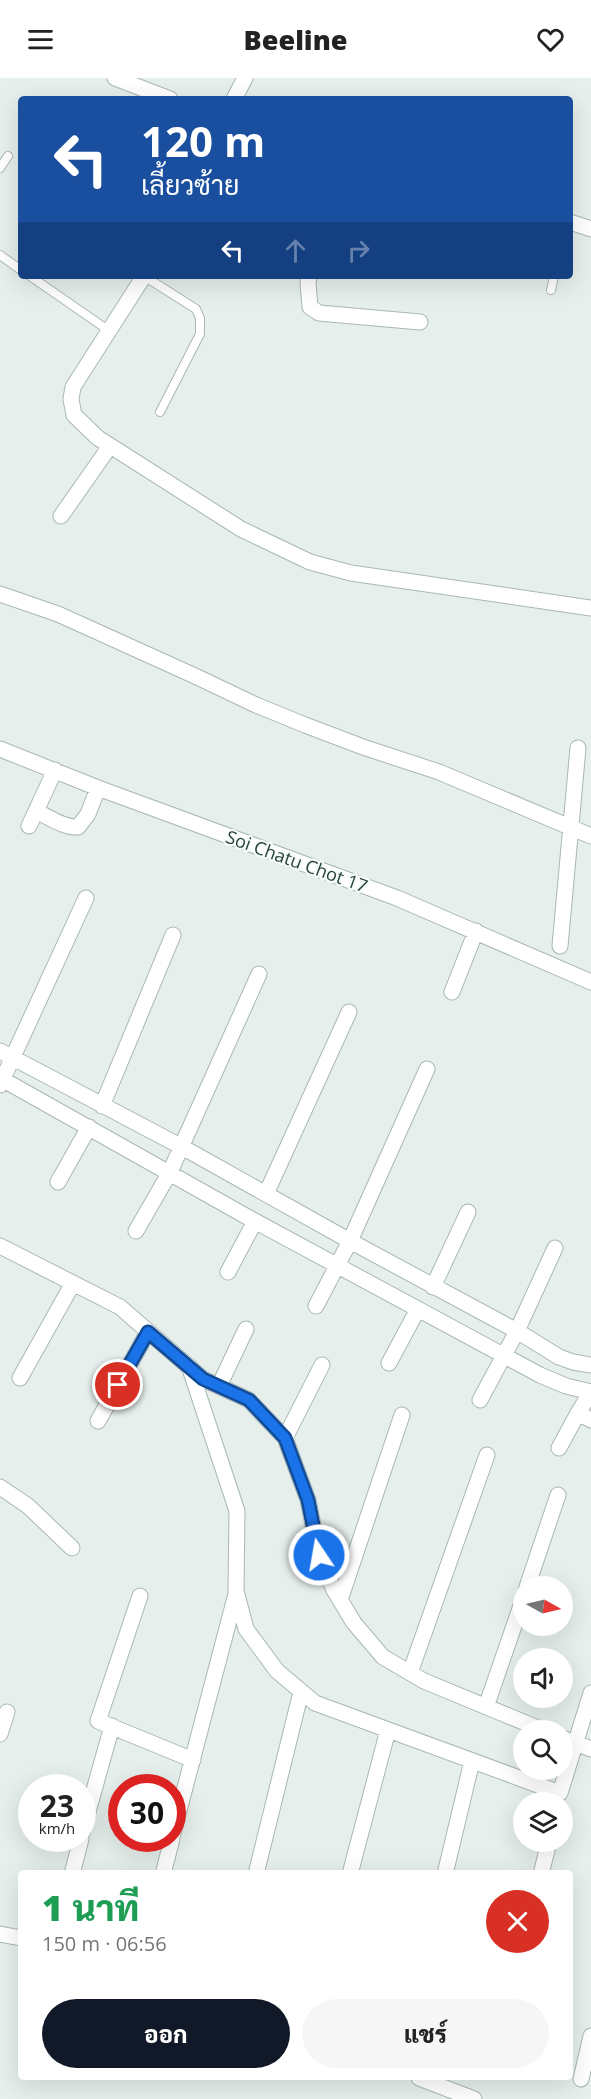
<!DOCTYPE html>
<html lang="th">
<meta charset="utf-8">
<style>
:root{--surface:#fff;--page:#f6f6f6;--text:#222;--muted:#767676;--accent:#111827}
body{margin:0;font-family:"Open Sans",Sarabun,sans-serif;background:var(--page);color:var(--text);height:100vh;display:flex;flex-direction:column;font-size:22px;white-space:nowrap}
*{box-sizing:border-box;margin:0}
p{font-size:20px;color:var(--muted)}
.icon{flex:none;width:33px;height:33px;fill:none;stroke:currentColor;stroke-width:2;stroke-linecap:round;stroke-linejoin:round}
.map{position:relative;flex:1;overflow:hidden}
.sheet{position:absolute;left:18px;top:1792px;width:555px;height:210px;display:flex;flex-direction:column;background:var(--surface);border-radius:6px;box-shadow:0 6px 24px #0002}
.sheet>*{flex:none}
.banner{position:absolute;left:18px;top:18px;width:555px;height:183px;border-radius:6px;box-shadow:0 6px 24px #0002;background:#1a4fa0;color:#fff;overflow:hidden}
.needle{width:39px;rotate:98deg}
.fabs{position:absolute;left:513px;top:1498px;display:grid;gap:12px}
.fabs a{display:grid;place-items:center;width:60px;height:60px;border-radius:50%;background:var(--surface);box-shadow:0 6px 24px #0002;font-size:30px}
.speed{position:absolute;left:18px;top:1696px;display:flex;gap:12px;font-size:30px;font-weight:700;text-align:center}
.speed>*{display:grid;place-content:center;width:78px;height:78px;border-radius:50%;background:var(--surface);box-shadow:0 6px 24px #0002;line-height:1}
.speed small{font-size:15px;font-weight:400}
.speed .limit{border:9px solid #d22;background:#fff;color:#111}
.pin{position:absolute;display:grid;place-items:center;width:51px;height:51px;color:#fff;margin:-26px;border:3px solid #fff;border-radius:50%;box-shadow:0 2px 6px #0007}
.me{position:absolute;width:66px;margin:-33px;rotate:348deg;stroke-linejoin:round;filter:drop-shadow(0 0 4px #0008)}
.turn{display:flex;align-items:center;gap:21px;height:126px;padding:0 24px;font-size:27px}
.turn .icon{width:78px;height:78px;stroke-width:2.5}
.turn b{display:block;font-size:42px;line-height:51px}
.lanes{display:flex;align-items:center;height:57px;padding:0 24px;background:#0003;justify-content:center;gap:30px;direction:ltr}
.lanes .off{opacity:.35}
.round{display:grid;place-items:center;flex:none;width:63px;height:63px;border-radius:32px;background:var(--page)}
.headline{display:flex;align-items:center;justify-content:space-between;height:102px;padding:0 24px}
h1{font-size:36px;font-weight:800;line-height:45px;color:#1e9e55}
.cta{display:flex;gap:12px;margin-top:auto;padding:12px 24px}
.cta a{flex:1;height:69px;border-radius:36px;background:var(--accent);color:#fff;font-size:24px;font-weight:800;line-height:69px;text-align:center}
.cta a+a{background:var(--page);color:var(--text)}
header{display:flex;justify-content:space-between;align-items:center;height:78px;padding:0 24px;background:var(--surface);font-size:27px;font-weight:800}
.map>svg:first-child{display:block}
</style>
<header><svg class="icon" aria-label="menu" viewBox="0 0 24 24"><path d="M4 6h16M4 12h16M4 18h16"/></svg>Beeline<svg class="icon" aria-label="heart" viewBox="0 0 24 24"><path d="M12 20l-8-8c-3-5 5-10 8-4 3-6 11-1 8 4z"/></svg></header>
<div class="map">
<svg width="591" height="2021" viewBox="0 0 591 2021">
<rect width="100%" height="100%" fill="#e6efeb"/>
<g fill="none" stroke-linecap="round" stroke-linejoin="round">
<defs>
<path id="service" d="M0 90 8 78
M0 177 21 192
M30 198 108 252
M144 198 196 231 200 240V256L160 334
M551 212 554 198"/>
<path id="minor" d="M115 0 170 21
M234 21 245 0
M570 144 591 151
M144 198 73 309 71 321 74 337 98 360 241 451 310 484 351 495 591 530
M309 198 308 205 310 229 319 235 420 244
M61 438 110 368
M0 516 58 536 195 598 256 627 305 647 363 669 439 694 591 758
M0 671 98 710 397 820 591 904
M36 733C49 739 64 750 78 749L88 736 98 710
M29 748 55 692
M560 868 578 670
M452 914 476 853
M0 973 182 1069 350 1163 517 1253 559 1279 573 1284 591 1287
M0 1000 251 1141 540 1297 566 1308 591 1314
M0 1007 86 820
M102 1028 173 857
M58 1104 89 1049
M266 1116 349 934
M136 1153 170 1094 259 896
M0 1168 120 1229 203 1301 249 1322 285 1360 308 1422 319 1477 334 1512 354 1545 383 1579 424 1603 545 1653
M228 1194 255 1143
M433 1209 468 1134
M316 1228 350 1163 427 991
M389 1285 418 1231
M189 1288 237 1433 236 1513 246 1551 277 1593 315 1625 560 1715 591 1615
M20 1300 73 1205
M219 1308 246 1251
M591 1314 578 1335 591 1342
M480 1322 517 1253 555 1170
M98 1343 148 1254
M285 1360 322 1287
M559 1370 578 1335
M0 1409 28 1428 72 1470
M527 1509 558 1417
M140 1518 98 1643 193 1682
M340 1522 402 1337
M410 1595 487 1377
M486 1629 524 1519
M0 1656 7 1634
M562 1660 591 1671
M82 1755 112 1648
M172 1759 236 1516
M72 1796 81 1761
M163 1796 172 1761
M256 1796 301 1614
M350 1796 388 1652
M445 1796 472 1683
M541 1796 549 1764
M0 1856 21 1860
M419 2000 474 2021
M581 2001 591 1958"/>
</defs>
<use href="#service" stroke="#a8b8b2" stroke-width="10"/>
<use href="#minor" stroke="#a8b8b2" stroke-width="17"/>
<use href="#service" stroke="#fff" stroke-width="8"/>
<use href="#minor" stroke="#fff" stroke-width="15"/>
</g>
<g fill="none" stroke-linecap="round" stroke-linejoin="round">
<defs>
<path id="route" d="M118 1307 148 1254 203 1301 249 1322 285 1360 308 1422 319 1477"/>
</defs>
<use href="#route" stroke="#114b97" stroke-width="15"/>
<use href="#route" stroke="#1a73e8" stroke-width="10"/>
</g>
<g text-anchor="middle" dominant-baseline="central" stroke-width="4.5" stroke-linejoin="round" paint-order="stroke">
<g font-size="18" fill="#24423a" stroke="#f7fbf9">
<text transform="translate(297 783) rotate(20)">Soi Chatu Chot 17</text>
</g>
</g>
</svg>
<div class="fabs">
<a><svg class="needle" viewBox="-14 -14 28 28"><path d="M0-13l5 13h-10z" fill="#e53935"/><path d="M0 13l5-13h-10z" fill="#767676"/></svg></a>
<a><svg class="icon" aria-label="sound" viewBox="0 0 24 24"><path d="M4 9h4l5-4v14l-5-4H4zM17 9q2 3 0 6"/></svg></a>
<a><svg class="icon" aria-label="search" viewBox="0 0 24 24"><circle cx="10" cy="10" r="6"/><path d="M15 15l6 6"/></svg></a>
<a><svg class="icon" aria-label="layers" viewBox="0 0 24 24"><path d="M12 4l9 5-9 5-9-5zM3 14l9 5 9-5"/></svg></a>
</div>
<div class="speed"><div>23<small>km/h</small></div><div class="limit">30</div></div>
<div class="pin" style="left:118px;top:1307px;background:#d93025"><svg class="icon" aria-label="arrive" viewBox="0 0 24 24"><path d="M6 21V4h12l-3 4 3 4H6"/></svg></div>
<svg class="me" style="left:319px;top:1477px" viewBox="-20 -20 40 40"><circle r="17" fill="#1a73e8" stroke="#fff" stroke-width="3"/><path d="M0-11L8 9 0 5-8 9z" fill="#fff"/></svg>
<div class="banner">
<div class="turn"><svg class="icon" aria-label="left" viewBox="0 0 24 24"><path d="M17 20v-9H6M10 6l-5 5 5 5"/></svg><div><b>120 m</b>เลี้ยวซ้าย</div></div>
<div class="lanes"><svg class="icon" aria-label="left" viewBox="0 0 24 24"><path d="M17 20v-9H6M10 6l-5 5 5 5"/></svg><svg class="icon off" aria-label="ahead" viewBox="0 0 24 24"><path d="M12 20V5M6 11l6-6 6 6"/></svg><svg class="icon off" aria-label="right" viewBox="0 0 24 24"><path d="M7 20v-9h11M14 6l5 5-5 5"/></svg></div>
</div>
<section class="sheet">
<div class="headline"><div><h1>1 นาที</h1><p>150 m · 06:56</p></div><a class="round" style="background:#d93025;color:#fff"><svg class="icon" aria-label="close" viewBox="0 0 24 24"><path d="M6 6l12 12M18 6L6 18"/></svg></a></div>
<div class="cta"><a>ออก</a><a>แชร์</a></div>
</section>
</div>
